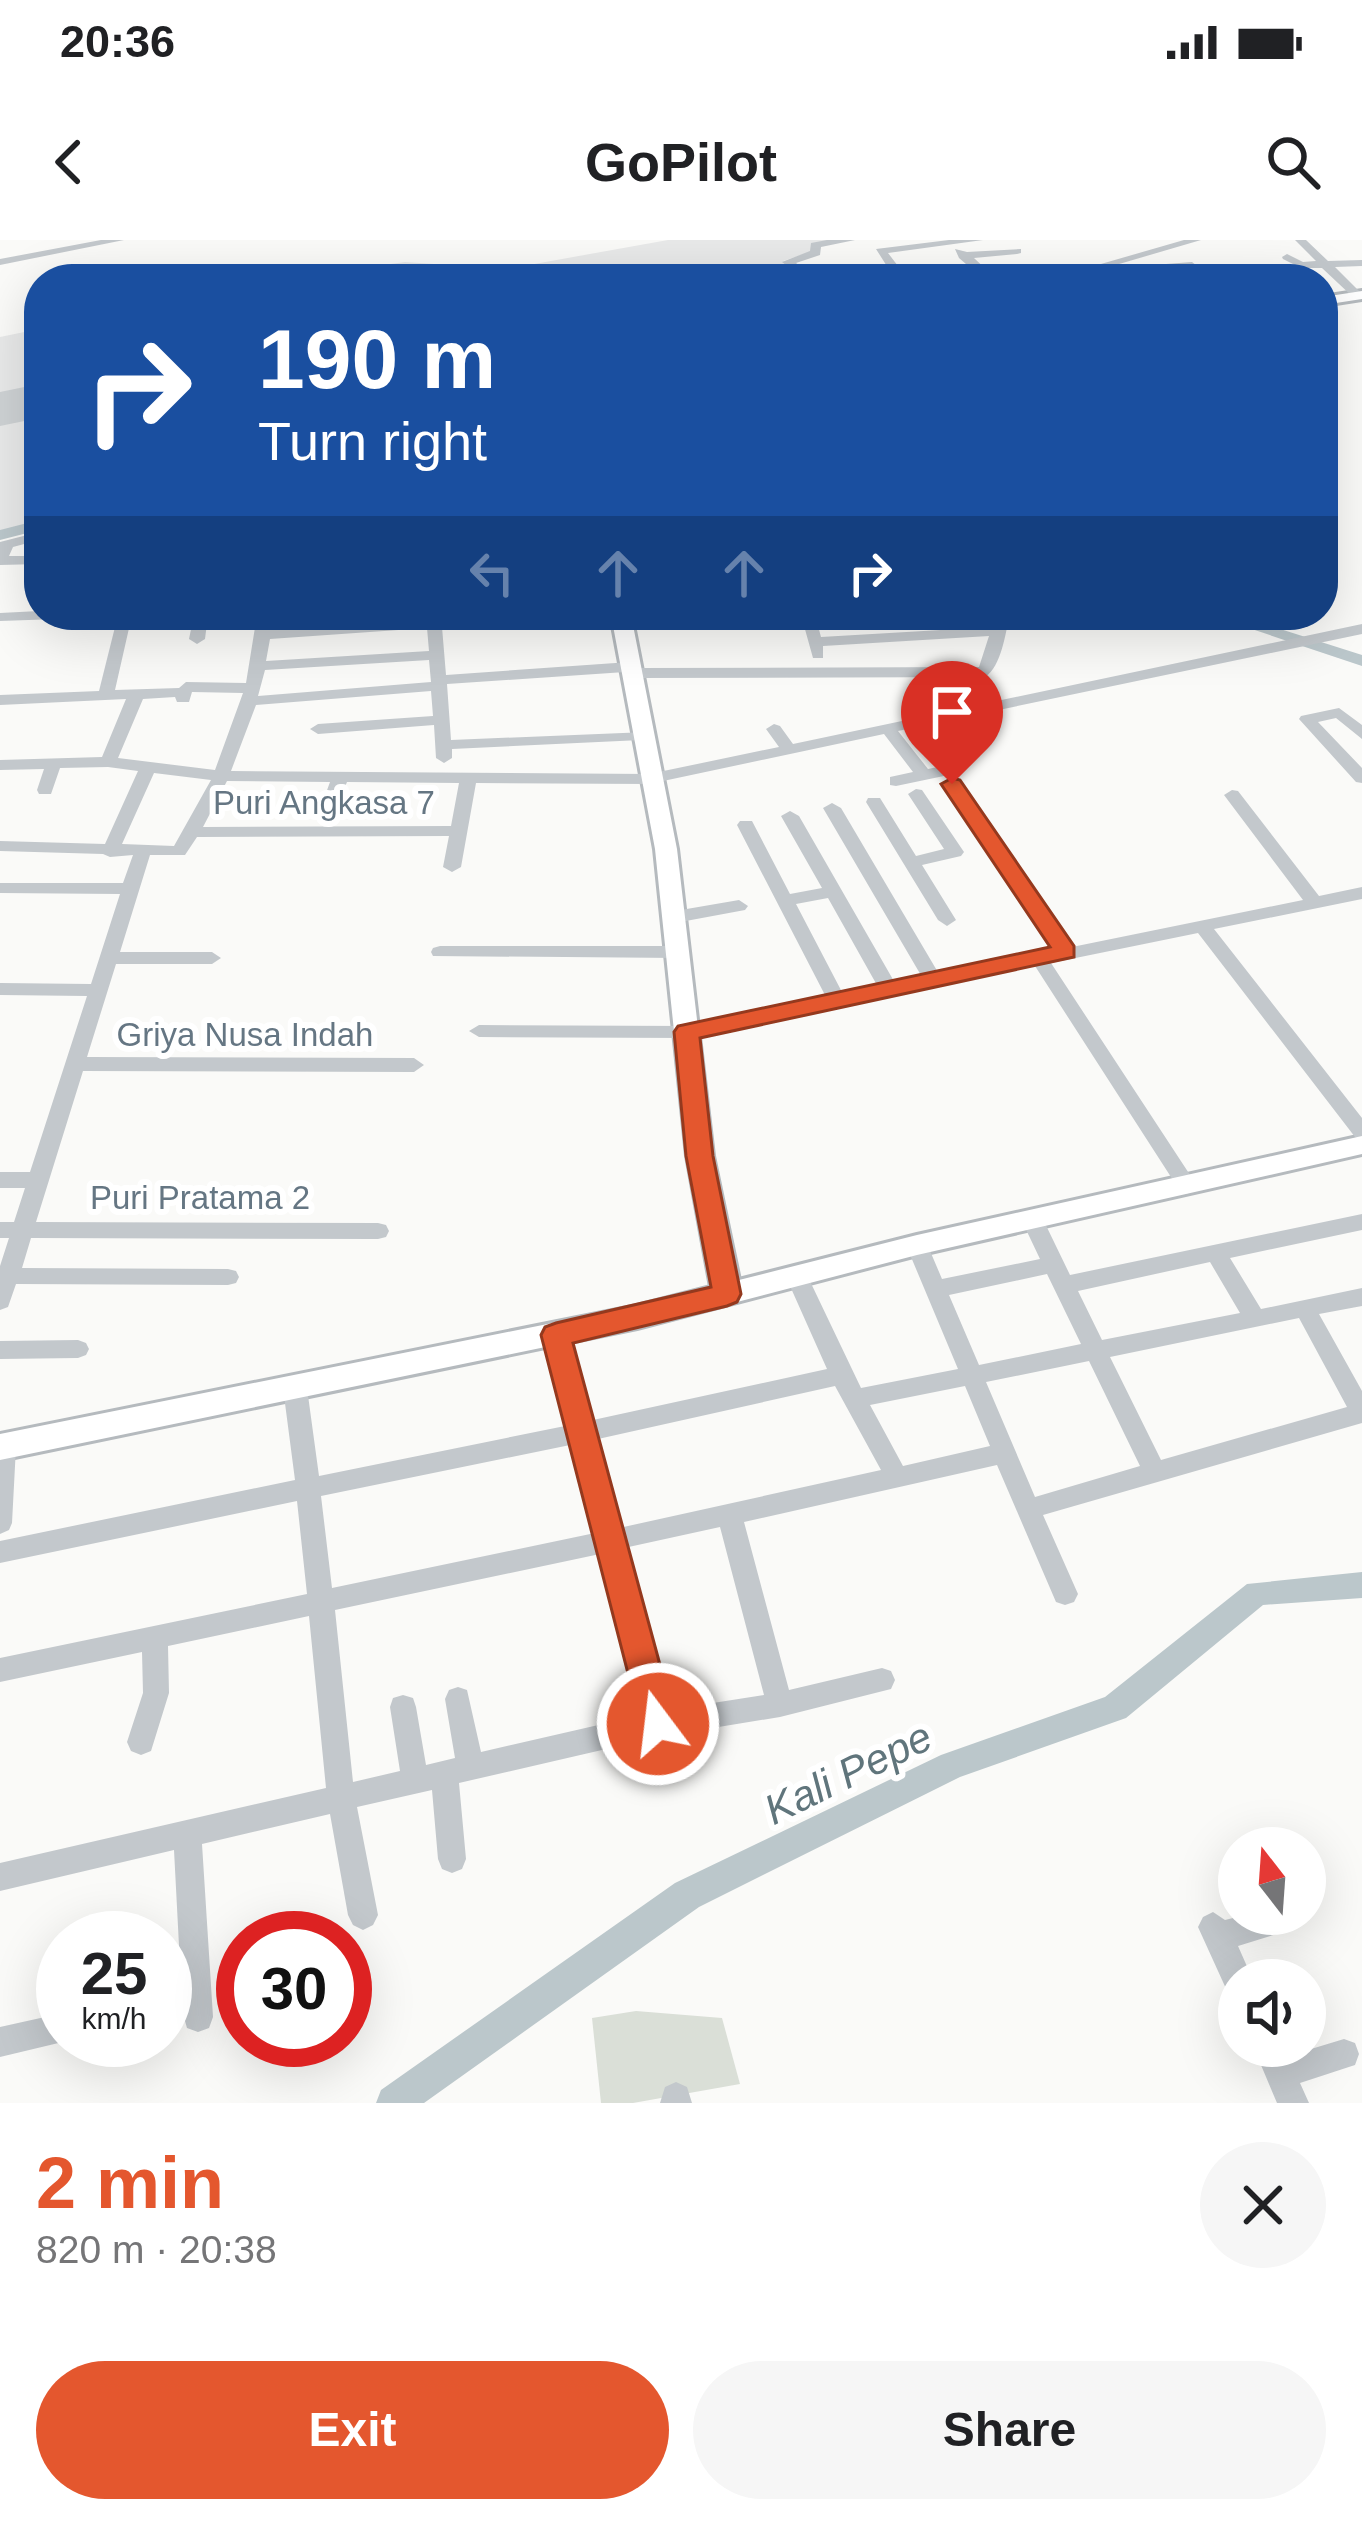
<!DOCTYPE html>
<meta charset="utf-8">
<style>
:root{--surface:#fff;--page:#f6f6f6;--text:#202124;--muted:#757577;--accent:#e4572e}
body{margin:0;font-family:Arial,sans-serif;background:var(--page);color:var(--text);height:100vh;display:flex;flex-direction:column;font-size:45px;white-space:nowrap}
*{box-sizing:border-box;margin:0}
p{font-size:39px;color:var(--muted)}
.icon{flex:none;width:66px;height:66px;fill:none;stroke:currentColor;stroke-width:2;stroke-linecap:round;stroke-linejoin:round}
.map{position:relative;height:1863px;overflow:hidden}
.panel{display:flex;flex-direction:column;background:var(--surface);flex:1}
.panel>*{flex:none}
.banner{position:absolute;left:24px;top:24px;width:1314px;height:366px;border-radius:48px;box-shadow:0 12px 48px #0002;background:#1a4fa0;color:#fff;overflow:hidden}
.needle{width:78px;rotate:343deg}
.buttons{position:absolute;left:1218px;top:1587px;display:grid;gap:24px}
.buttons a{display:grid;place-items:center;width:108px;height:108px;border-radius:50%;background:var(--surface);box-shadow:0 12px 48px #0002;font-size:60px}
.speed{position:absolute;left:36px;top:1671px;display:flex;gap:24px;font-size:60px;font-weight:700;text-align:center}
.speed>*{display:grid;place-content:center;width:156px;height:156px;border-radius:50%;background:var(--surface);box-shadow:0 12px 48px #0002;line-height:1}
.speed small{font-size:30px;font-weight:400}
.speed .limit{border:18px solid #d22;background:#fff;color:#111}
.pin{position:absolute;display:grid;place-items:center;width:102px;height:102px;color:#fff;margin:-123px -51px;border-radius:50% 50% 50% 0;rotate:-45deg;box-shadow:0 0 12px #0007}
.pin .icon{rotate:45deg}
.me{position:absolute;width:132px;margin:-66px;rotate:345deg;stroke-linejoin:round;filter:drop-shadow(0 0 9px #0008)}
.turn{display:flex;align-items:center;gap:42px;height:252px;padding:0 36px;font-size:54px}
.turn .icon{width:156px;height:156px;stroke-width:2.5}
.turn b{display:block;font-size:84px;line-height:102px}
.lanes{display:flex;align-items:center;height:114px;padding:0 36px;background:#0003;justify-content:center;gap:60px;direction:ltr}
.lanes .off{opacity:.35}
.round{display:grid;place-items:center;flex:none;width:126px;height:126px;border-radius:63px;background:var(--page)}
.overview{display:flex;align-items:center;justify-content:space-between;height:204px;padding:0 36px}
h1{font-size:72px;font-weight:800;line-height:90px;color:var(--accent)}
.primary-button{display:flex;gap:24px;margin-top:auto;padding:24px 36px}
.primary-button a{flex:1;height:138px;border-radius:72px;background:var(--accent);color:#fff;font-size:48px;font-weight:800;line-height:138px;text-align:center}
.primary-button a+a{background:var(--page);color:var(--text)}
.status{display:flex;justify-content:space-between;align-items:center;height:84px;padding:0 60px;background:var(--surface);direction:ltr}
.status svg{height:33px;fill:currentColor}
header{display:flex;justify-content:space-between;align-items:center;height:156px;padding:0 36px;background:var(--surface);font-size:54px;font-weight:800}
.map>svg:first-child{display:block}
</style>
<div class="status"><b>20:36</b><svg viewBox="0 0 49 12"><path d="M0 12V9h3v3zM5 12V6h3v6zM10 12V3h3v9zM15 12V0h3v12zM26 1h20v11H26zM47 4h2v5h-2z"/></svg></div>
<header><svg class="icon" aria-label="back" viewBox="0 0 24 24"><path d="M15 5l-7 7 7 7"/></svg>GoPilot<svg class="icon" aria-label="search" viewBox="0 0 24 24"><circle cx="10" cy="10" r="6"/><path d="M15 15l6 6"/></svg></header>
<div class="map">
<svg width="1362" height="1863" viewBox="0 0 1362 1863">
<rect width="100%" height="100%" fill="#fafaf8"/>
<path fill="#e8e9e9" d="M668 0H839L811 4 813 11 783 21 804 39H283L405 22 506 29Z
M39 89V281L0 291V97Z"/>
<path fill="#dadfd7" d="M636 1771 722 1778 740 1844 633 1863H601L592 1778Z"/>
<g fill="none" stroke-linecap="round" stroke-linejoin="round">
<path fill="#bbc7cb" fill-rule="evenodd" d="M39 280V290L0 300V290Z
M1210 375H1236L1362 415V426Z
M1362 1332V1358L1263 1365 1126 1478 960 1537 699 1667 424 1863H376L381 1850 675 1643 941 1515 1105 1457 1247 1344Z"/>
<path fill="#ced2d4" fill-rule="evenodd" d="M39 144V178L0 186V152Z"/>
<defs>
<path id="major" d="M1362 51V59L1323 65V57Z
M611 375H631L677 609 713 916 739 1040 917 995 1362 896V914L917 1015 637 1088 0 1220V1194L637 1066 711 1047 687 916 655 609Z"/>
</defs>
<use href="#major" stroke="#b5babe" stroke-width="6"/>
<path fill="#c3c8cc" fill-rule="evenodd" d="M101 0H124L0 25V19Z
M827 0H855L821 7 820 15 796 23 817 39H804L782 22 810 11 811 3Z
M949 0H983L888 13 908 39H834L890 31 876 9Z
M1184 0H1201L1068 39H1049Z
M1295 0H1306L1328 21 1362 20V26L1335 27 1362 54V58H1354L1322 28H1301L1283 19 1282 17 1287 14 1303 22 1316 21Z
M955 9 967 12 1021 9V13L1017 14 974 18 992 35 1035 30 1041 33 1012 39H977L980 36 959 18Z
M1192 22 1197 26 1218 24 1224 27 1196 32 1191 28 1127 33 1121 30 1127 27Z
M943 24H951L966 39H954L941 26Z
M1323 78 1329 81 1327 84 1323 86Z
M39 292V300L13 307 9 316H39V324L0 325V302Z
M39 371V375H64L57 379 0 381V373Z
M118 375H132L115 450 179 448 186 442 246 443 257 375H271L270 390 427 379V375H441L446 435 630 422 637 428 979 427 989 396 823 406V418H813L801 375H815L821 397 992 387 996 375H1010C1005 393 1002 426 985 437L632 438 625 432 447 444 451 500 647 492 649 495 641 500 452 509V518L444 523 436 518 434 485 318 494 310 489 318 484 433 476 431 451 256 465 231 531 649 534 779 507 766 489 774 484 780 486 793 504 1362 384V394L898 491 928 529 957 523 965 528 963 532 896 546 890 545V537L913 532 884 494 649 544 476 543 461 627 452 632 443 627 449 596 197 597 185 615H150L120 712H212L221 718 212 724H116L87 817 414 818 424 825 414 832 83 831 36 982 378 983 386 985 389 991 386 997 378 999 31 998 22 1028 228 1029 236 1031 239 1037 236 1043 228 1045 16 1044 8 1067 0 1070V1026L9 998H0V982H14L25 948H0V932H30L87 756 0 755V743L91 744 120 654 0 653V643H123L133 615 110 617 103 614 0 611V601L105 604 138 531 108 527 60 528 51 554H39L37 550 44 529 0 530V520L102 517 126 459 0 465V455L99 451ZM427 388 429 411 266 421 270 399ZM429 420 431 442 258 456 265 430ZM192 452 243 453 215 530 118 518 143 459 175 457 177 462H189ZM154 533 211 540 174 606 122 604ZM227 541 330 542 322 564 330 569 338 564 347 542 459 543 451 586 203 587Z
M194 375H208L205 399 197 404 189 399Z
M1339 468 1362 485V499L1336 478 1318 482 1362 528V543L1356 542 1299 479 1301 476Z
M952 539 958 540 1072 707 1303 660 1224 555 1232 550 1238 551 1319 656 1362 647V659L1214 689 1362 878V899L1355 897 1198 693 1051 723 1194 941 1198 946 1187 954 1180 951 1035 726 687 798 479 797 469 791 479 785 687 786 826 757 737 585 740 581H752L790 654 822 648 781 576 790 571 799 576 895 743 922 737 823 568 832 563 841 568 939 734 1038 711 1056 710 944 544ZM828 658 878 747 843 754 796 664Z
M916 549 922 550 964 612 961 616 922 625 956 680 947 686 938 680 866 562 868 558H880L916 616 944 609 908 554Z
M739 660 748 666 745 670 675 683 666 677 675 671Z
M440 706H679L688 712 679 718 433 716 431 712 433 708Z
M1032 971 1040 973 1070 1035 1362 974V990L1230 1018 1261 1069 1362 1048V1066L1319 1074 1362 1151V1183L1043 1275 1078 1354 1074 1362 1065 1365 1056 1362 997 1225 744 1282 789 1450 882 1428 891 1431 895 1440 891 1449 780 1477 658 1497 459 1543 466 1619 462 1629 452 1633 442 1629 438 1619 432 1550 357 1567 378 1675 373 1685 363 1690 353 1685 348 1675 330 1574 202 1604 213 1777 209 1788 198 1792 187 1788 183 1774 165 1778V1748L181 1744 174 1610 0 1651V1623L326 1548 309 1376 168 1406 169 1453 151 1511 141 1515 131 1511 127 1502 143 1453 142 1412 0 1442V1418L307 1354 297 1261 0 1323V1301L295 1240 283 1148 287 1141 295 1139 303 1141 307 1148 319 1236 570 1185 545 1095 548 1089H564L567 1095 593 1180 827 1129 786 1037 789 1031H805L808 1037 861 1148 958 1129 906 1005 909 999H925L942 1039 1040 1019 1021 979 1024 973ZM1210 1022 1240 1073 1102 1100 1078 1051ZM1047 1034 1081 1104 979 1125 949 1055ZM1299 1078 1347 1167 1161 1220 1110 1117ZM1089 1121 1140 1226 1035 1257 986 1142ZM835 1146 881 1230 619 1288 598 1199ZM965 1146 990 1206 903 1226 870 1165ZM575 1204 595 1293 332 1348 321 1256ZM720 1287 764 1455 668 1470 624 1308ZM600 1314 642 1475 481 1512 467 1450 458 1447 449 1450 445 1459 455 1518 426 1525 416 1467 413 1458 403 1455 393 1458 390 1467 400 1531 353 1542 335 1370Z
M78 1100 86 1103 89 1109 86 1115 78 1118 0 1119V1101Z
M4 1197 12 1200 16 1207 12 1283 9 1290 0 1294V1198Z
M1213 1672 1225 1680 1249 1674H1284L1288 1682 1283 1692 1238 1706 1253 1740H1239V1757L1228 1753 1198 1687 1203 1677Z
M63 1773V1800H71L0 1817V1787Z
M1344 1799 1355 1803 1359 1814 1355 1825 1300 1843 1309 1863H1277L1253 1806H1284L1288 1816Z
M676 1842 687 1847 692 1863H660L665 1847Z"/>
<use href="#major" fill="#fff" fill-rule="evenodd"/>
</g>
<path fill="#e4572e" stroke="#94391e" stroke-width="3" d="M952 538 960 540 1074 706V717L700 798 713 916 741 1054 737 1062 727 1066 573 1103 676 1484 671 1496 658 1501 646 1496 641 1484 541 1095 545 1087 556 1083 711 1047 686 916 674 792 678 786 1050 707 941 544Z"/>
<g text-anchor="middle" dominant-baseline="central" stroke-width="12" stroke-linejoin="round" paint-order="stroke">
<g font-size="33" fill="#657683" stroke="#fff">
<text x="324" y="562">Puri Angkasa 7</text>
<text x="245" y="794">Griya Nusa Indah</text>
<text x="200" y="957">Puri Pratama 2</text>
</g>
<g font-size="42" font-style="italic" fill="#60757c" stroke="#fff">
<text transform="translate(848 1533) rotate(-26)">Kali Pepe</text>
</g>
</g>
</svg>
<div class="buttons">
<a><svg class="needle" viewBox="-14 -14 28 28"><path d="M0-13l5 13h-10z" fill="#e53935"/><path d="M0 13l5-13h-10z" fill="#757577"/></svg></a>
<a><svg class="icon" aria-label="sound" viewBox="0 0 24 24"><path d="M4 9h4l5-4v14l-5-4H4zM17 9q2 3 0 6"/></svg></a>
</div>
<div class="speed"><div>25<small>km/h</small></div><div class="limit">30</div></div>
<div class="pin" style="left:952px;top:544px;background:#d93025"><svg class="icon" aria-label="arrive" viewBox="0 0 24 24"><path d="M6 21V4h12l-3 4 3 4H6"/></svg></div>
<svg class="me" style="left:658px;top:1484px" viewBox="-20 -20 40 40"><circle r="17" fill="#e4572e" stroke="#fff" stroke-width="3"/><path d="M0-11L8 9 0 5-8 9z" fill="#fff"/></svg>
<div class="banner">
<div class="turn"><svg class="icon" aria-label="right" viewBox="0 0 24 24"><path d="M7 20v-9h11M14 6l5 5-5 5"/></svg><div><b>190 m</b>Turn right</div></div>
<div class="lanes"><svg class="icon off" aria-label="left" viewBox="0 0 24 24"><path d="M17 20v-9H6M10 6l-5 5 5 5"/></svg><svg class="icon off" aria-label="ahead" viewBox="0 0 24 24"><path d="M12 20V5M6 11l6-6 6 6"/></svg><svg class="icon off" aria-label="ahead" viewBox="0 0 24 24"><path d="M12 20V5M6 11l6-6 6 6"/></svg><svg class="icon" aria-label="right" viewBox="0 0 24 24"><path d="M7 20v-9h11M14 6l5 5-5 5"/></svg></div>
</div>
</div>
<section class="panel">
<div class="overview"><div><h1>2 min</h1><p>820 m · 20:38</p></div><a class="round"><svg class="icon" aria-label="close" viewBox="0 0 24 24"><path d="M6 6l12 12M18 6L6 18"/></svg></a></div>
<div class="primary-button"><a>Exit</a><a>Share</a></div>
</section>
